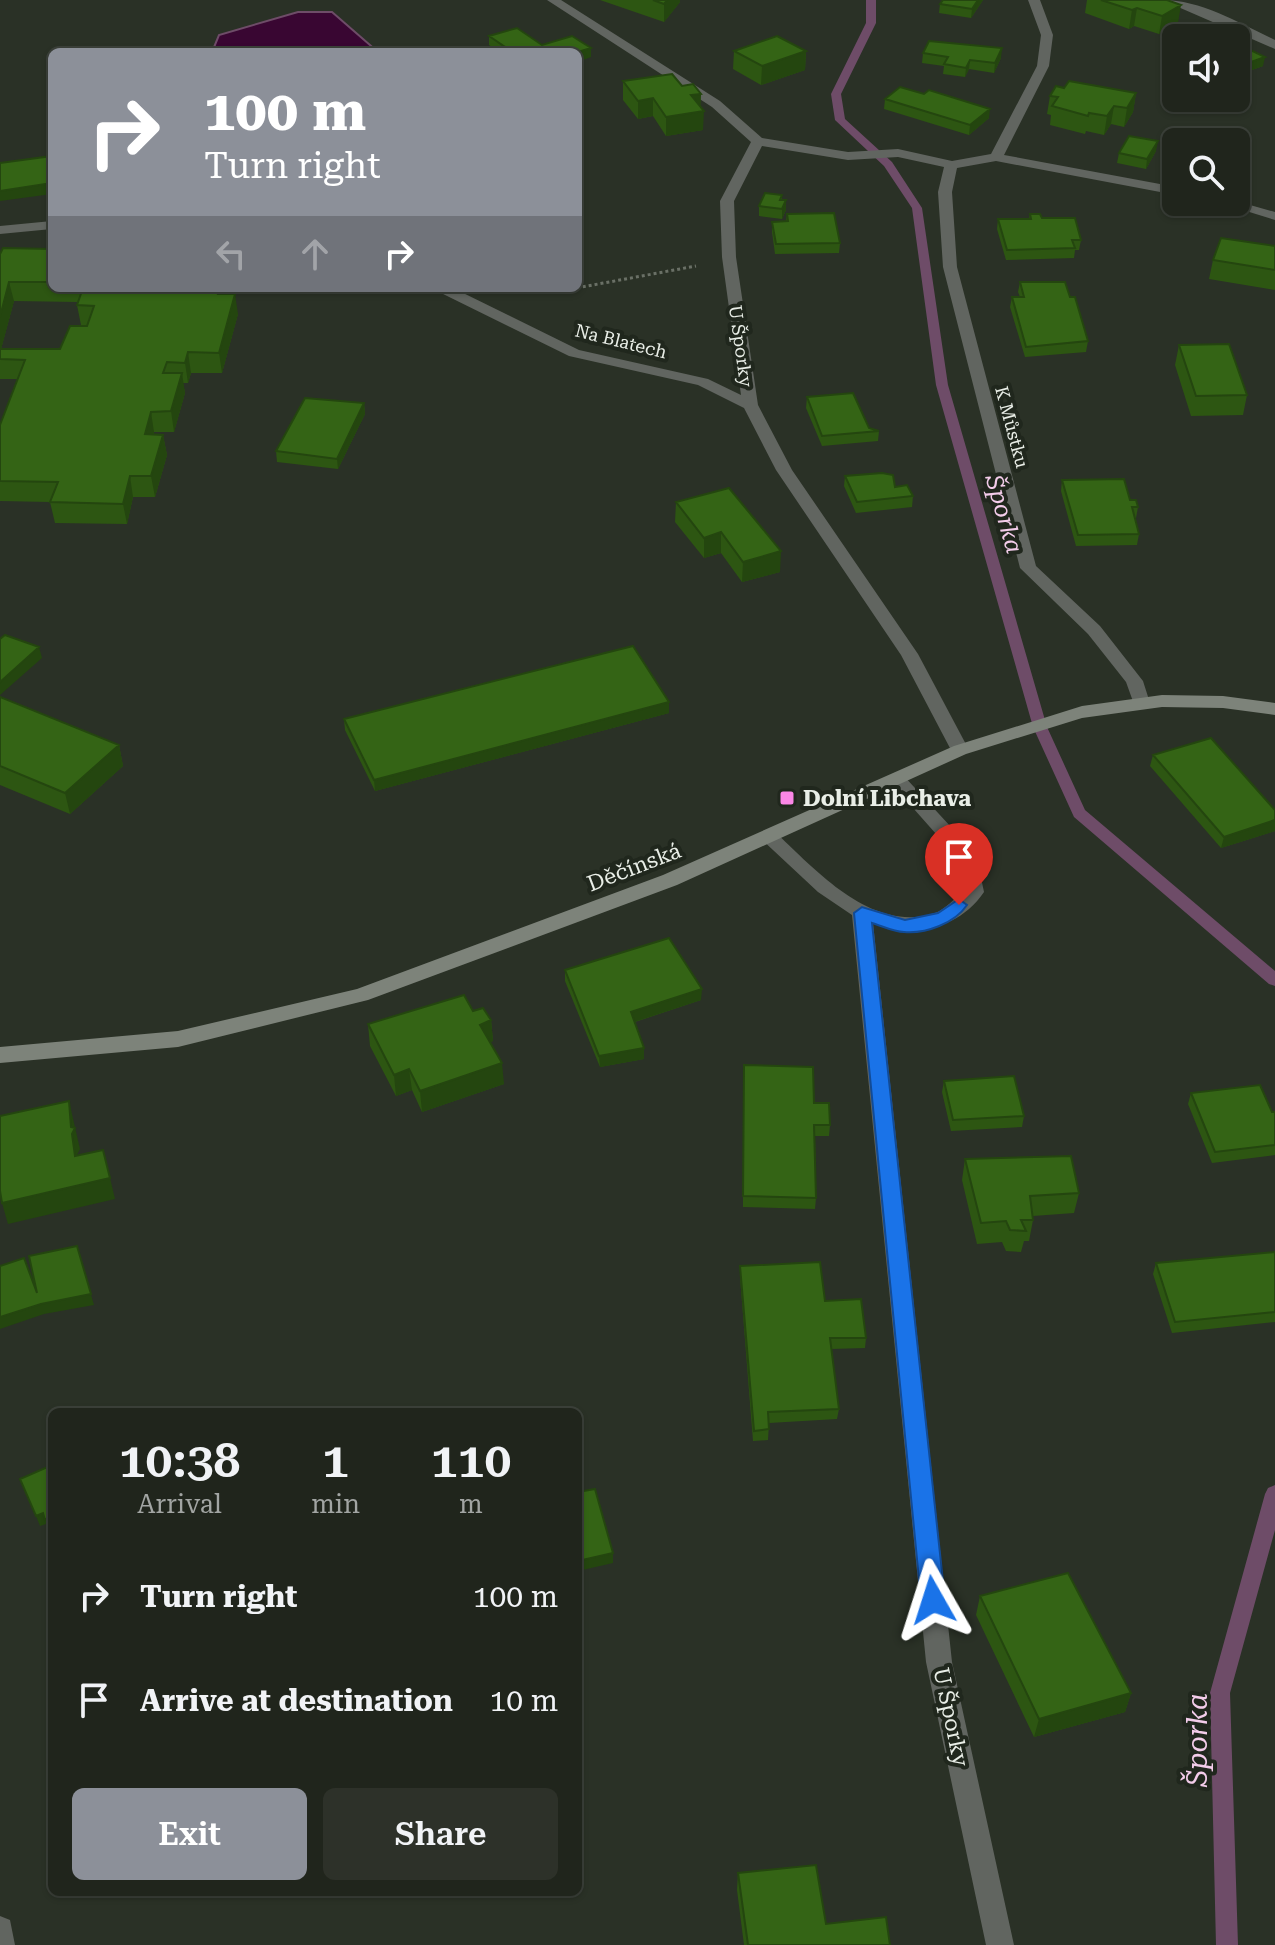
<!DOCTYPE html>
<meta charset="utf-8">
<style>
:root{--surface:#20251c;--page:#2d3129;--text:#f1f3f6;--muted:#a2a5a3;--line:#3d423b;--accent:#8c9099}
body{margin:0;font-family:"Roboto Serif",serif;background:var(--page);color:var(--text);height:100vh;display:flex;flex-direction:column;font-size:30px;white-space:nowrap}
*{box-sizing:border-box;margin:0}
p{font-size:26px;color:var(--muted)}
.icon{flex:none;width:44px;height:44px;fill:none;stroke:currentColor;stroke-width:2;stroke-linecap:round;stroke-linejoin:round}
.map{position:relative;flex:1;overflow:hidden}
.side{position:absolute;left:48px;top:1408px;width:534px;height:488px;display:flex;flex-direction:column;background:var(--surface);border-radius:12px;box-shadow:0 2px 6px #0004,0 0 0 2px var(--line)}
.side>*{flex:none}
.top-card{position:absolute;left:48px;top:48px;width:534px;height:244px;border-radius:12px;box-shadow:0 2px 6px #0004,0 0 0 2px var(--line);background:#8c9099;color:#fff;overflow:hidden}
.controls{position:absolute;left:1162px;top:24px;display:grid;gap:16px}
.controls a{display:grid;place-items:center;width:88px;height:88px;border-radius:12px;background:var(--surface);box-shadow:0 2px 6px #0004,0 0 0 2px var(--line);font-size:40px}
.pin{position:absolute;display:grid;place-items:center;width:68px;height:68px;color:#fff;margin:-82px -34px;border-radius:50% 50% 50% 0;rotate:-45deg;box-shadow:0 0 8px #0007}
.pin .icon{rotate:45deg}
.me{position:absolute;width:88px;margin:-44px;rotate:354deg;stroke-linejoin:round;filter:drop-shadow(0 0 6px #0008)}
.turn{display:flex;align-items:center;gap:28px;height:168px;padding:0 24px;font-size:36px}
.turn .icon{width:104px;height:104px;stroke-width:2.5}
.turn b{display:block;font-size:56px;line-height:68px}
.lanes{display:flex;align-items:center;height:76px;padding:0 24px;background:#0003;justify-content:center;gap:40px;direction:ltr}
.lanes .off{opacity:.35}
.eta{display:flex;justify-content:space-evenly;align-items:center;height:136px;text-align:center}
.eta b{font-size:48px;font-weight:600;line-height:56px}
.action{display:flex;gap:16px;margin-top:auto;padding:16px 24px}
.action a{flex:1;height:92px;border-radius:12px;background:var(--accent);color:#fff;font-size:32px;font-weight:600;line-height:92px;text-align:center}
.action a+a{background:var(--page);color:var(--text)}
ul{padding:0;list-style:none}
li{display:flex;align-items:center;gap:24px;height:104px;padding:0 24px}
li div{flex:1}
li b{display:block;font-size:30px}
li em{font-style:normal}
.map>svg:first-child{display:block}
</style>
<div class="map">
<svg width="1275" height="1945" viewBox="0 0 1275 1945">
<rect width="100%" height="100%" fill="#2a3126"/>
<path fill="#390632" stroke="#6e4c68" stroke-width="2" d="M298 12H332L378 52H212L219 35Z"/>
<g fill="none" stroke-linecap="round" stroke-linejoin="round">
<path fill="#6e4c68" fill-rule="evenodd" d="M866 0H876V23L841 94 845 119 892 162 922 208 948 385 1047 727 1085 810 1275 971V986L1269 984 1074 817 1033 727 936 385 912 208 884 166 835 120 831 94 866 23Z
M1275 1485V1530L1230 1693 1238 1945H1216L1210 1693 1265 1494 1268 1488Z"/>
<path stroke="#6a7066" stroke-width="3" stroke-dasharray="3 3" stroke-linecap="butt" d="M529 291 571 289 696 266"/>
<path fill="#616560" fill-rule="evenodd" d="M547 0H561L720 101 762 138 848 152 898 149 952 161 991 154 1037 66 1041 35 1028 0H1040L1053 35 1049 66 1004 155 1176 187V195L996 161 957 168 952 192 957 267 1036 566 1100 626 1143 681 1150 703 1147 707H1135L1126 682 1088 634 1020 568 943 267 938 192 944 167 898 157 848 160 762 146 734 201 736 257 758 405 792 470 918 654 969 750 960 756 951 750 901 655 776 470 744 408 698 385 569 356 437 291 435 288H453L579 350 708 379 741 395 722 257 720 201 751 142 712 107Z
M1162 0C1202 0 1239 23 1275 40V49Z
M1236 201 1275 212V220L1217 202Z
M52 221V229L0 234V226Z
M896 772 902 774 976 854 984 892C958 930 914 937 873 923L952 1662 1014 1945H986L926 1662 852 915 818 892 759 837 768 831 775 832C816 870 872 934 935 913 946 909 955 898 964 890L960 861 890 782 887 778Z
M0 1916 10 1920 15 1945H0Z"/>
<path fill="#7d837a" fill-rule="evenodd" d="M1162 695 1223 696 1275 703V715L1223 708 1162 707 1082 718 966 754 677 885 368 1000 178 1047 0 1063V1047L178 1031 357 989 663 875 954 746 1082 706Z"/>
</g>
<path fill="#2d5612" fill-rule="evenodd" d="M600 0H680V2L664 22Z
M943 0H983L971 18 939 13 940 4Z
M1087 0H1167L1178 23 1159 34 1134 26 1129 29 1085 13Z
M489 36 542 45 591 57 496 50 489 45Z
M1236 43 1263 66 1238 75 1236 74Z
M734 51H806L805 70 761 85 733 69Z
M923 53 1001 58 994 73 969 69 965 77 943 74 944 66 922 63Z
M623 81 682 86 701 94 700 107 703 130 666 136 653 116 638 119 623 100Z
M1064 88 1136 93 1133 112 1124 127 1111 124 1104 135 1086 131 1085 134 1050 125 1051 115 1047 114 1050 96Z
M885 99 989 118 969 135 884 109Z
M1156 151 1146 169 1117 163 1119 153Z
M782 195V200L786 210 782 219 759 216V206Z
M787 214 840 243 839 253 775 254 772 232V222L786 221Z
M1030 214 1042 218 1081 240 1079 250H1075L1074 258 1006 260 997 229 998 219H1029Z
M1275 246V290L1209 279 1213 260Z
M52 249V288H245L244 294H226L238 314 222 373H191L188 383H183L185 393 174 432H154V435H163L167 455 155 497H133L127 524 55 523 50 502 0 501V425L17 379H0V254ZM14 301 78 302 77 305 81 325H87L60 349H1Z
M1020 282 1088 341 1086 352 1025 357 1010 307 1012 297H1020L1018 292Z
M1179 345 1247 395 1243 415 1191 416 1175 365Z
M807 397 869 428 879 431 878 441 822 446 806 408Z
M364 403 365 414 338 469 277 462 276 451Z
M845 476 895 487 913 496 912 507 856 513 844 486Z
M1062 480 1130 500 1138 507 1136 518H1135L1139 534 1137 545 1076 546 1061 491Z
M676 502 780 572 742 582 721 553 704 558 675 522Z
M0 697 119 745 123 766 70 814 0 785Z
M669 713 375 791 345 730 344 719Z
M1153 755 1275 810V831L1221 848 1150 766Z
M565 970 701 1000 635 1022 644 1048V1059L600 1067 565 981Z
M473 1011 491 1020 493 1041 490 1042 504 1084 422 1112 412 1090 396 1096 370 1046 368 1024Z
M743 1076 814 1103 830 1125 829 1136H815L816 1198 815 1209 743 1207Z
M944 1081 1024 1116 1022 1127 951 1131 942 1092Z
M1191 1093 1275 1112V1155L1212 1163 1188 1104Z
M965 1159 1079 1193 1074 1213 1033 1216V1220L1029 1241H1024L1021 1252 1006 1251 1002 1242 977 1244 962 1180Z
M1275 1252V1322L1172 1333 1153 1274 1156 1263Z
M740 1266 825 1301 866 1338 865 1348 831 1349 839 1409 837 1419 769 1423 768 1440 753 1441 740 1277Z
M980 1596 1131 1693 1125 1712 1034 1737 976 1615Z
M738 1873 826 1924 890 1945H744L737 1890Z"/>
<path fill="#24460f" d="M667 0H680V2L664 22V4Z
M978 0H983L971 18 972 9Z
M1181 5 1178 23 1159 34 1162 16Z
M1137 8 1134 26 1129 29 1132 10Z
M591 48V57L578 62V52Z
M1002 48 1001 58 994 73 995 63Z
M806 51 805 70 761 85 762 66Z
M1265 57 1263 66 1238 75 1240 66Z
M970 60 969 69 965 77 966 68Z
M1136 93 1133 112 1124 127 1127 108Z
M701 94 700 112 704 111 703 130 666 136V117L691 95Z
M653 98V116L638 119V101Z
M1114 106 1111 124 1104 135 1107 116Z
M990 109 989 118 969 135 970 125Z
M1158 141 1156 151 1146 169 1147 159Z
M52 183V194L0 201V191Z
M786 200V210L782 219V209Z
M9 282 14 301 0 353V317Z
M219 288H226V294H218Z
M235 294 238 314 222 373 219 353Z
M188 352 191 373 188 383 185 363Z
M182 373 185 393 174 432 171 411Z
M364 403 365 414 338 469 337 459Z
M151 412 154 432 149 455 145 434Z
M163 435 167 455 155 497 151 476Z
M130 476 133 497 127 524 123 504Z
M721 532V553L704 558V538Z
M781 551 780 572 742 582 743 562Z
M39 647 42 658 0 695V682Z
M669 702V713L375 791 374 780Z
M119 745 123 766 70 814 65 793Z
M1275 820V831L1221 848 1224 837Z
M702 989 701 1000 631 1023V1012Z
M491 1020 493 1041 482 1046 480 1025Z
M644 1048V1059L600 1067 599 1056Z
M502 1063 504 1084 422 1112 420 1091Z
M409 1069 412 1090 396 1096 394 1075Z
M69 1101 80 1149 77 1155 81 1177 75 1156Z
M110 1178 115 1199 8 1224 2 1203Z
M77 1246 94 1305 44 1314 0 1329V1317Z
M52 1509V1528L48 1530 46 1524 40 1526 36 1516Z
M613 1553V1563L578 1571V1561Z
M1131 1693 1125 1712 1034 1737 1039 1719Z"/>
<path fill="#346415" stroke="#24460f" stroke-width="2" d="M653 0H667L664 4Z
M943 0H978L972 9 940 4Z
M1101 0H1167L1181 5 1162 16 1137 8 1132 10Z
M517 28 542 45 572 36 591 48 578 52H488L505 47 489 36Z
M777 36 806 51 762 66 734 51Z
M929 41 1002 48 995 63 970 60 966 68 944 64 948 57 923 53Z
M1236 43 1265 57 1240 66 1236 64Z
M672 74 682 86 693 84 701 94 691 95 704 111 666 117 653 98 638 101 623 81Z
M1069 81 1136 93 1127 108 1114 106 1107 116 1089 113 1088 116 1052 106 1058 97 1050 96 1056 86 1064 88Z
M900 87 924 94 929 90 990 109 970 125 885 99Z
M1129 136 1158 141 1147 159 1119 153Z
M52 156V183L0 191V163Z
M765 193 782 195 780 200H786L782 209 759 206Z
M834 213 840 243 776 244 772 222 788 221 787 214Z
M1030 214H1040L1042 218H1075L1081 240H1072L1075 248 1007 250 998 219H1031Z
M1221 238 1275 246V270L1213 260Z
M3 248 52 249V282H9L0 317V254Z
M1020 282H1065L1070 297H1075L1088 341 1026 347 1012 297H1024Z
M83 288H219L218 294H235L219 353 188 352 185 363 167 362 163 373H182L171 411 151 412 145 434 163 435 151 476H130L123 504 50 502 58 482 0 481V425L25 360 0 359V349H60L70 326H87L94 306 77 305Z
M1229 344 1247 395 1196 396 1179 345Z
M853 393 869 428 879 431 822 436 807 397Z
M305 398 364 403 337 459 276 451Z
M882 473 893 475 895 487 907 485 913 496 857 502 845 476Z
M1124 479 1130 500H1136L1138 507H1132L1139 534 1078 535 1062 480Z
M729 488 781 551 743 562 721 532 704 538 676 502Z
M5 635 39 647 0 682V639Z
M633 646 669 702 374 780 344 719Z
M0 697 119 745 65 793 0 766Z
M1211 738 1275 810V820L1224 837 1153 755Z
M669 938 702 989 631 1012 644 1048 599 1056 565 970Z
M464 995 473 1011 483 1008 491 1020 480 1025 502 1063 420 1091 409 1069 394 1075 368 1024Z
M744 1065 813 1067 814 1103H829L830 1125H814L816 1198 743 1196Z
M1014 1076 1024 1116 953 1120 944 1081Z
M1260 1085 1272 1112H1275V1145L1215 1152 1191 1093Z
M69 1101 71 1127 75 1128 72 1134 75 1156 103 1150 110 1178 2 1203 0 1191V1116Z
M1071 1156 1079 1193 1030 1196 1033 1220H1021L1026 1231 1010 1230 1006 1221 981 1223 965 1159Z
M77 1246 91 1294 41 1304 0 1317V1266L24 1258 37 1293 29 1256Z
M1275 1252V1312L1175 1322 1156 1263Z
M820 1262 825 1301 861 1299 866 1338H830L839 1409 768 1412 769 1429 754 1431 740 1266Z
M52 1465V1509L48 1511 51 1516 45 1520 43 1513 36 1516 20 1479Z
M595 1489 613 1553 578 1561V1492Z
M1068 1573 1131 1693 1039 1719 980 1596Z
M816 1865 826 1924 886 1917 890 1945H748L738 1873Z"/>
<path fill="#1a73e8" stroke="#114b97" stroke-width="2" d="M959 899 967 905C955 923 926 934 904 932 894 932 882 926 872 923L945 1600 941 1607 933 1610 925 1607 921 1600 854 913 862 907 905 920 938 913Z"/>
<rect fill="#fb87e6" stroke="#20271d" stroke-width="3" x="779" y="790" width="16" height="16" rx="4"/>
<g text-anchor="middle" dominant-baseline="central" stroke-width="8" stroke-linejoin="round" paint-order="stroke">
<g font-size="18" fill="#e9eee7" stroke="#20271d">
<text transform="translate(621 341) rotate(14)">Na Blatech</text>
<text transform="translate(741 346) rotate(82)">U Šporky</text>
<text transform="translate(1012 427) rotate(75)">K Můstku</text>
</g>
<g font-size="22" font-weight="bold" fill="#e9eee7" stroke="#20271d" text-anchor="start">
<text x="803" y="798">Dolní Libchava</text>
</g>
<g font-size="22" fill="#e9eee7" stroke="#20271d">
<text transform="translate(634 867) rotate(-21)">Děčínská</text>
<text transform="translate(951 1717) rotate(78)">U Šporky</text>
</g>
<g font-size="24" font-style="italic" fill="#f3ccea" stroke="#20271d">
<text transform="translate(1004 514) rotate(74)">Šporka</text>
</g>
<g font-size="28" font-style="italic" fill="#f3ccea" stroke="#20271d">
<text transform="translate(1197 1740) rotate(-90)">Šporka</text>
</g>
</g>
</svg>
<div class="controls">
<a><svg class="icon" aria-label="sound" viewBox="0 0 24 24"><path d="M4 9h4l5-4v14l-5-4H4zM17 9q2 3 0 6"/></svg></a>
<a><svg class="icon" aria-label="search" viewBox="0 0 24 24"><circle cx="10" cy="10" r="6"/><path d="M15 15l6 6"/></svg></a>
</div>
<div class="pin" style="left:959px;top:905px;background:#d93025"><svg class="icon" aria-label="arrive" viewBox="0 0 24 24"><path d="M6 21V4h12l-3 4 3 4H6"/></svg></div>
<svg class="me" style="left:933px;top:1600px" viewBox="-20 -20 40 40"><path d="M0-17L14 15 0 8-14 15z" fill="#1a73e8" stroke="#fff" stroke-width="4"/></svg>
<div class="top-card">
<div class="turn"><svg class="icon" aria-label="right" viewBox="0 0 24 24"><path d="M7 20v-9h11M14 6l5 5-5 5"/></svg><div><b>100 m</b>Turn right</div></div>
<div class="lanes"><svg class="icon off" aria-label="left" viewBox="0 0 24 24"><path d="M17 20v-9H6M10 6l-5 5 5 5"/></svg><svg class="icon off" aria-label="ahead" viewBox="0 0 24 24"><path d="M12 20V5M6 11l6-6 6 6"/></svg><svg class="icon" aria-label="right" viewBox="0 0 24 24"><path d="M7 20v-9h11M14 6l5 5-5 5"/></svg></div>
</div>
<section class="side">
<div class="eta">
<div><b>10:38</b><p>Arrival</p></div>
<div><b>1</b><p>min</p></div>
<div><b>110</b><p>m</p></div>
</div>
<ul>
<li><svg class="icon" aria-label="right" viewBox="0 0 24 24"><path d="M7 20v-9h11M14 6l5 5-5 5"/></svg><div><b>Turn right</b></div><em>100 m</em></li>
<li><svg class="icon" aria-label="arrive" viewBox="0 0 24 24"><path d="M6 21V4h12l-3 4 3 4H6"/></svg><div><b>Arrive at destination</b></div><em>10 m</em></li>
</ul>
<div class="action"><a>Exit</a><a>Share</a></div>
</section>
</div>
